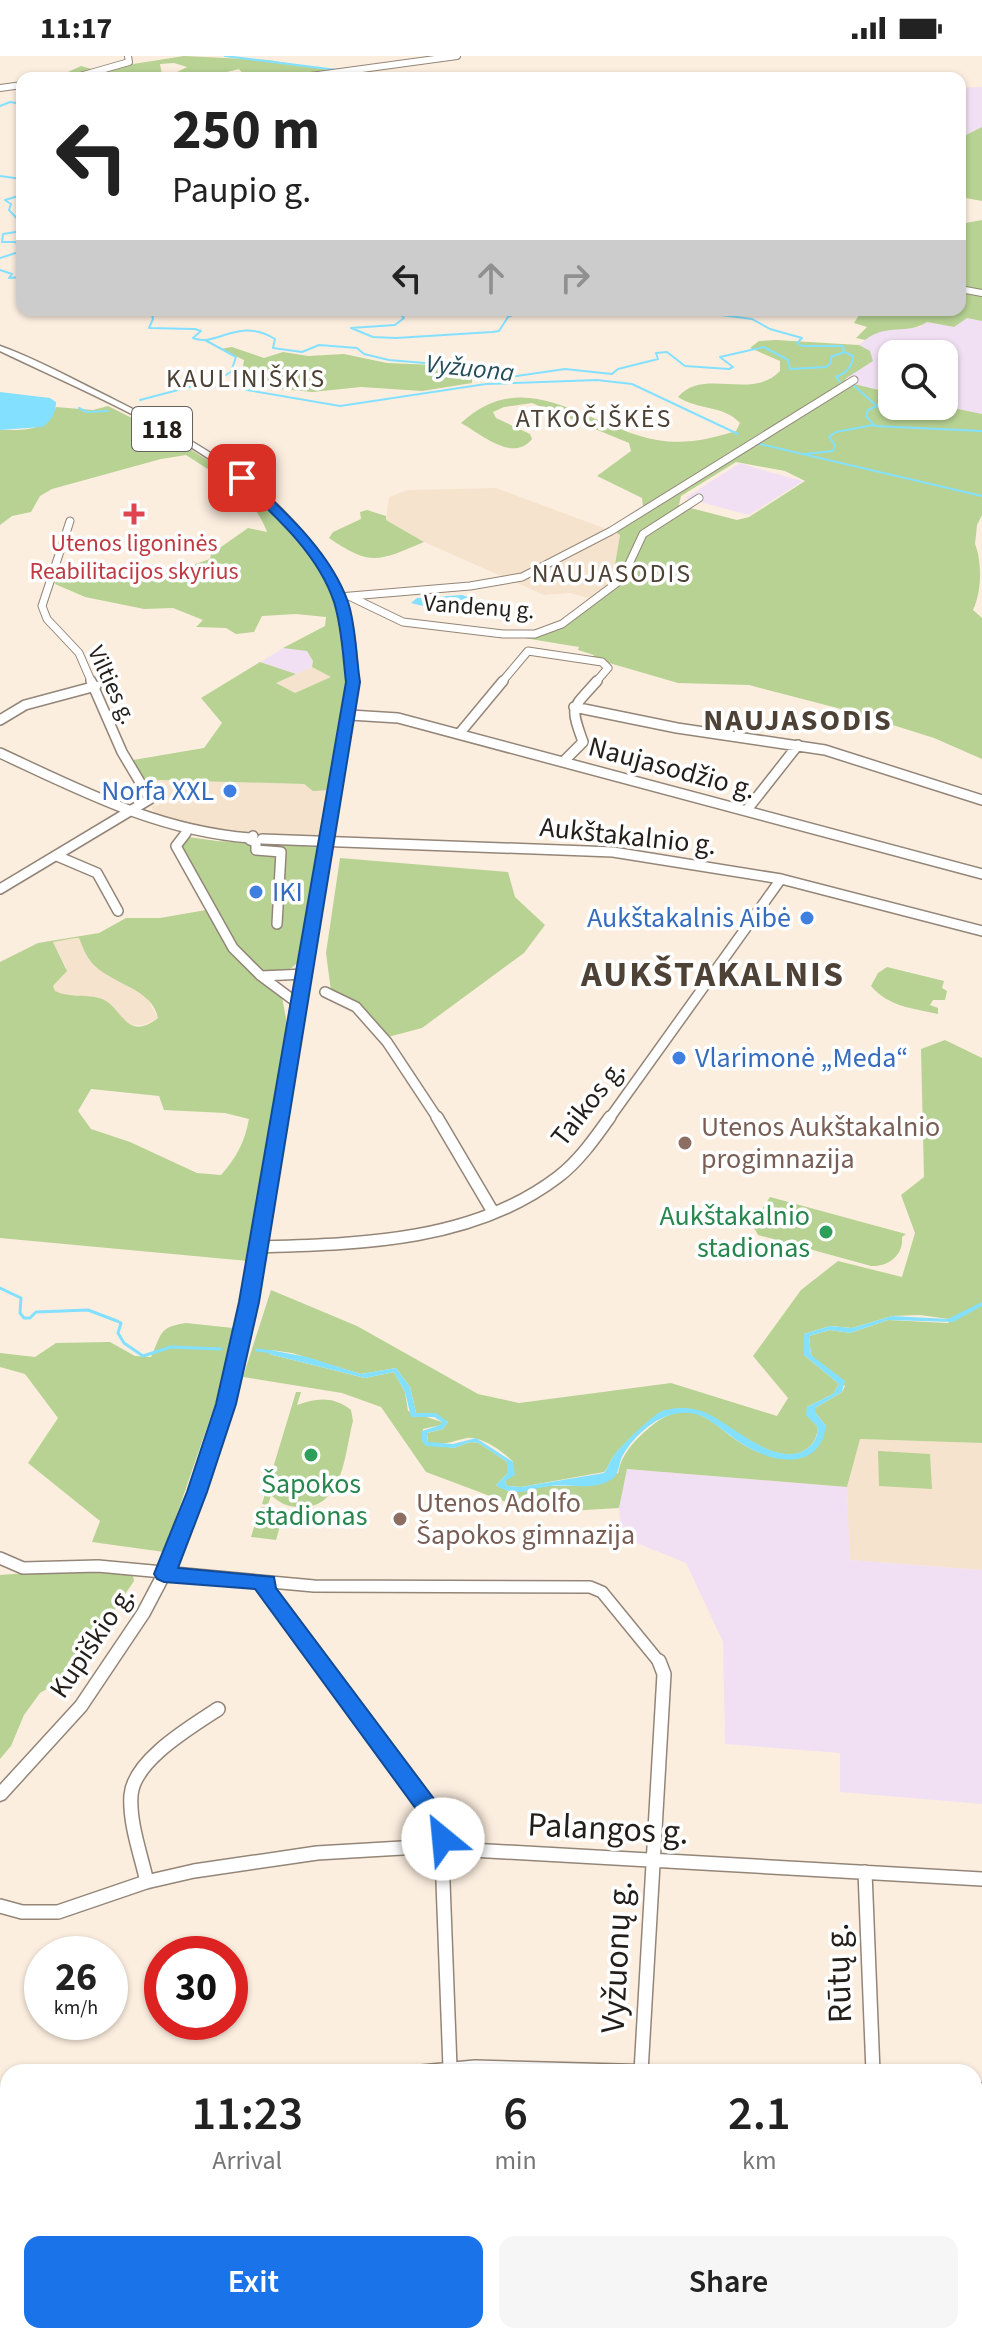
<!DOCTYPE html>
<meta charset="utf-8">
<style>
:root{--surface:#fff;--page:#f6f6f6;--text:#222;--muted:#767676;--accent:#1a73e8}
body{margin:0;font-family:"Source Sans 3",sans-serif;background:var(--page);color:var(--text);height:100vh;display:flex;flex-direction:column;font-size:30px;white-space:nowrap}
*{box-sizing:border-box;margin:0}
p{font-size:26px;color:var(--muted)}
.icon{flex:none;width:44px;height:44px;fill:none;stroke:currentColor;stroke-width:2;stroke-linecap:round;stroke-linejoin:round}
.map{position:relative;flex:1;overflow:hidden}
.drawer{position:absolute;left:0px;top:2008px;width:982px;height:280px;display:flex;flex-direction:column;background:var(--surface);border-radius:24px 24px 0 0;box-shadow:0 2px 6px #0004}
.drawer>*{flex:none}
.hud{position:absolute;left:16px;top:16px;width:950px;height:244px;border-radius:16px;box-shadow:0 2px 6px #0004;background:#fff;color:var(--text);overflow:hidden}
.controls{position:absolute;left:878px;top:284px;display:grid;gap:16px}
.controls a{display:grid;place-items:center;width:80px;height:80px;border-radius:16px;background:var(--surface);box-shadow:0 2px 6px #0004;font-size:40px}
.speed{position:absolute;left:24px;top:1880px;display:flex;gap:16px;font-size:40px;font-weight:700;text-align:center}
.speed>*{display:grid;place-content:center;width:104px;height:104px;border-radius:50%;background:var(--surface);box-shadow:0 2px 6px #0004;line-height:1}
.speed small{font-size:20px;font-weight:400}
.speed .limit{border:12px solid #d22;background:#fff;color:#111}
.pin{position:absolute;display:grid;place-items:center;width:68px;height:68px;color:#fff;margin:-34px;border-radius:16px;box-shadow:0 4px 12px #0006}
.me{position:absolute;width:88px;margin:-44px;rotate:332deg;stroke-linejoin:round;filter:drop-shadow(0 0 6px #0008)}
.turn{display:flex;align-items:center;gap:28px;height:168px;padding:0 24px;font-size:36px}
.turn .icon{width:104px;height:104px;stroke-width:2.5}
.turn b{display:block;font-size:56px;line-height:68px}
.lanes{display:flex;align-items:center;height:76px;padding:0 24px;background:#0003;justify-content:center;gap:40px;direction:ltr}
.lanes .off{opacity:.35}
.eta{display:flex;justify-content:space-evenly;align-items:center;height:136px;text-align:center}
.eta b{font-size:48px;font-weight:600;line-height:56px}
.primary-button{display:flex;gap:16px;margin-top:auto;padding:16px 24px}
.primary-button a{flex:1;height:92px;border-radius:16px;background:var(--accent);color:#fff;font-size:32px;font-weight:600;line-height:92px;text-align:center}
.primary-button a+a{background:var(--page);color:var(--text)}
.status{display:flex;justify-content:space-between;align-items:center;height:56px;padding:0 40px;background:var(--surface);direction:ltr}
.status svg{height:22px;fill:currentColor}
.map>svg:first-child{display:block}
</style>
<div class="status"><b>11:17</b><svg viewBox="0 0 49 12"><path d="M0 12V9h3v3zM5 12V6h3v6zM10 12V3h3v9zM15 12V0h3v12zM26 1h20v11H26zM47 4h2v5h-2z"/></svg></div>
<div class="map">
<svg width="982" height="2288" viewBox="0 0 982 2288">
<rect width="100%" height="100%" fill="#fceedf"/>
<path fill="#f6e3ce" d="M496 432 620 478 614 514 619 524 592 543 570 537 544 539 424 486 386 464 389 441 407 434Z
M312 611 332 621 295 637 275 627Z
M159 724 304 728 305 730 330 734 322 777 315 782 223 780 160 768 151 750 160 749 146 727Z
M75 881 79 882 89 904 147 942 158 962 144 969H133L124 966 109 947 97 941 62 939 54 935 53 930 64 919 66 911 53 886Z
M859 1383 982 1387V1514L849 1504 847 1431Z"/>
<path fill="#f1e0f3" d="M982 31V71L960 82V32Z
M967 262 982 265V358L944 350V298H892V337L854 328 844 322 872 305 870 295 859 289 877 274 920 271 927 266 954 271Z
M740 407 755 412 803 425 749 459 685 442Z
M292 591 307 595 313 605 312 611 296 618 261 606 283 592Z
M627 1413 847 1431 850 1504 982 1514V1748L840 1736V1697L725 1688 723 1586 686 1507 622 1481 619 1452Z"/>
<path fill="#b7d293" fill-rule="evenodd" d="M184 0 268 4 335 15 288 22H247L239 13 223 17V22H173L175 17 187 11 174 7 160 8 162 19 157 22 57 21 81 10 95 14Z
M982 71V145L960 141V82Z
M982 164V265L967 262 954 271 927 266C908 279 886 267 865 284L856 282 867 271 854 267 861 256 859 254H960V168Z
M776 284 859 289 870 295 873 305 845 323 854 328 892 337V350H944L982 358V459L977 469 975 488C982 505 982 536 973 554L982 562V703L934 682 845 654 749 629 678 627 592 602 594 599 578 594 579 591 512 580 540 579 619 524 614 514 620 479 614 475 644 458 642 442 597 420 631 395 629 387 532 347 504 351 493 356 496 362 530 378 532 383C513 407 481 378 461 367 526 306 589 372 657 384 686 389 709 383 736 375L740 367C724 349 697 354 678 341 703 311 752 345 780 315V305L750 292 759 285ZM736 406 785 415 805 425 749 461 737 464 679 449 681 440Z
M232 291 264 302 283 296 308 300 344 298 387 307 434 309 459 314 472 321V327L422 335 361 331 313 336 279 333 245 321 242 317 244 304 220 293Z
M108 350C202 397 308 450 339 560 345 581 350 603 348 626 346 662 336 698 330 734L313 735 304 728 159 724 146 727 133 704 204 692 222 667 201 642 260 606 296 618 276 627 295 637 331 621 312 611 313 605 307 595 283 592 325 570 326 561 296 558 262 560 254 576 236 578 226 572 196 571 203 564 173 552 144 553 85 541 55 528 60 513 108 511 154 522 210 503 211 498 248 472 267 476C254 439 218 420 186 399L161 403 52 433 40 440 31 456 12 460 0 469V374C24 374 46 376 56 351L93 354Z
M367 454 386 460V464L424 486C379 505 371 511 329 482L333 476 361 463 360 456Z
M188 781 217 785 321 791 303 897C295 917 278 919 259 914L236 890 180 788Z
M340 802 508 816 515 841 545 869 524 897 422 972 388 981 331 935 326 897Z
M206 854 231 896 282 941 288 973 248 1205 0 1182V906L38 887 99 877 126 862H160ZM75 882H79C83 892 87 903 95 910 115 929 152 933 158 962 124 988 123 948 99 942 85 938 69 942 55 935L53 930 67 915 53 886ZM91 1033 159 1040 164 1054 225 1057 249 1063C245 1086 236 1102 221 1119L197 1117 130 1086 91 1073 78 1055Z
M887 911 944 925 942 932 947 935 945 944H933L930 949 938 952V958C912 952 889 951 871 930L878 917Z
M945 984 982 1002V1387L860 1383 847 1431 627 1413 619 1452 535 1457 426 1416 381 1351 342 1337 243 1321 271 1234 357 1270 478 1338 519 1347 671 1327 777 1360 788 1342 753 1300 801 1234 838 1205 902 1221 915 1177 901 1139 924 1121 921 993ZM920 1259 948 1263 956 1260 948 1267 888 1264 850 1277 830 1274 809 1280 811 1299 845 1330 842 1336 815 1352V1356L826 1370 802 1402C785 1402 769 1401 753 1394 713 1375 697 1332 649 1372 634 1385 622 1397 618 1417L589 1430H548L510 1436 496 1429 507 1418V1406L479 1387 470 1386 454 1392 422 1385 423 1373 441 1369 442 1366 408 1355 405 1336 394 1316 365 1322 269 1298 271 1294 292 1297 361 1318 396 1312 410 1331 416 1357H430L448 1366 443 1373 427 1377 428 1386C443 1391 452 1385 467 1382 481 1380 504 1396 513 1406L505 1425 507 1430 521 1431 604 1416C609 1411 609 1406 613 1401 619 1392 653 1359 662 1356 672 1352 687 1351 698 1355 727 1364 777 1416 808 1392 815 1386 818 1379 817 1370L809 1361 807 1351 833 1338 839 1328 804 1299V1278L830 1270 852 1272 892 1260Z
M770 1141 906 1178 902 1181C904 1199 888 1211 871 1210L758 1179 752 1168Z
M186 1267 233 1272 216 1345 164 1496 92 1486 100 1465 28 1407 58 1362 25 1318 0 1311V1297L35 1301 56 1287 110 1286 135 1300 151 1301C162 1278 158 1271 186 1267Z
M296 1336H301L297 1349C317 1342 333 1340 351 1354L353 1365C345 1395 344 1447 306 1451 292 1452 281 1449 271 1439L268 1449 262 1448Z
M878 1395 930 1398 932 1433 879 1430Z
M260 1451 285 1453 276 1484 251 1481Z
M93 1512 133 1520 134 1525 70 1619 40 1637 24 1659 11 1690 0 1703V1519Z"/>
<path fill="#84e0ff" d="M0 336 50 342 56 346C56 356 51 366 42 371L0 374Z
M462 539 477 544 478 548 431 552 411 547 417 542Z
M982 1246V1250L953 1266 888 1264 850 1277 830 1274 809 1280 811 1299 845 1325 842 1336 815 1352V1356L826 1370C820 1411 782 1409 751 1393 735 1385 720 1370 704 1361 672 1346 637 1373 622 1401 618 1409 620 1417 612 1423 595 1435 570 1428 551 1430 538 1431 527 1437 514 1436 507 1435 502 1433 496 1429L507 1418V1406L479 1387 470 1386 454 1392 426 1390 422 1385V1375L440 1369 442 1366 434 1361H411L405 1336 394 1316 365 1322 269 1298 270 1294 307 1301 361 1318 396 1312 410 1331 416 1357H436L448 1366 443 1373 427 1377 428 1386 453 1388 476 1382 513 1406 515 1419 505 1425 507 1430 521 1431 604 1417C609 1411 609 1406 613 1401 618 1392 654 1358 662 1355 675 1351 691 1351 704 1356 731 1367 778 1415 808 1392 816 1386 818 1379 817 1370L806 1359 807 1351 833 1338 839 1328 804 1299V1278L830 1270 852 1272 892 1260 948 1263Z"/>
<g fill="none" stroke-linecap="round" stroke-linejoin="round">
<path stroke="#84e0ff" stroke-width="2" d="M225 0 337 14
M348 17 372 22
M0 50 10 46 22 48
M0 120 22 123
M22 139 5 144 11 148 9 154 22 168
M0 202 19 196 22 191 15 186H2L3 178 22 175
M0 214 12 218 9 222 22 221
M151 254 153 263 149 272 195 273 201 275 193 282C216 292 238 260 275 283L273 292 302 296 319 289 357 292 364 298 389 304 472 311 499 315 510 321 565 313 612 318 618 313 658 303 656 297 667 296 685 310 729 313 733 311 720 301 764 291 788 304 790 313 826 311 831 307V301L844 296 853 300C853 311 846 317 836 321L840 326
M396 254 404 262 395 269 351 272 373 281 396 282 492 276 499 275 508 261 524 254
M682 254 752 263 770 273 802 282 797 287 802 290H843L844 296
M205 284 236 301 231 316 214 326 218 329 340 350 486 328 597 324 632 328 738 378
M853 329 877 350 868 354 866 360 875 370 982 375
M140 344 216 324
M79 352 87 356 108 355
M760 388 982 440
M805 398 833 395 835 389 829 381 836 376 873 369"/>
<path stroke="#84e0ff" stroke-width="3" d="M0 1232 21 1242 20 1257 24 1262H30L36 1256 88 1254 117 1265 121 1267 118 1277 124 1287 143 1300 171 1291 221 1293
M257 1294 273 1296"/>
<defs>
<path id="minor-far4" d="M73 22 129 6 128 0
M296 22 457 0
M0 32 22 29
M960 233 982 237"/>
<path id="minor-far3" d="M70 465 42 550 47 563 79 597 92 627
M339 541 470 530 522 521 611 475 854 324
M351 541 403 566 503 578H535L562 568 622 523 643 478 699 442
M501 627 528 595 602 606 608 612 595 627"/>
<path id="minor-far2" d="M574 651 677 672 825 694 982 744
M350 659 398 662 982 818
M0 664 25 649 96 630
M459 678 503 625
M0 697C82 735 158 775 250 782
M563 706 583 686C570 649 571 654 597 625
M746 755 798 689
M186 777 176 790 233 892 261 920 300 949
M253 780 250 784 256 786V794L281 796 277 868
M262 783 613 796 781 823 982 875
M57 800 97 817 118 855
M0 833 150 743 122 696 91 625
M261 920 306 918
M325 936 356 951 387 986 438 1063
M609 1063 781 823"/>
<path id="minor-far1" d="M437 1061 493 1156
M258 1191C360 1188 473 1186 558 1121 579 1105 595 1082 610 1061
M0 1502 23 1512 98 1510 314 1530 590 1531 602 1536 660 1607
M266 1527 265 1533 320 1607"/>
<path id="minor" d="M318 1605 441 1773 450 2012
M865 1816 873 2016
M147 1826C141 1799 129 1767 131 1739 134 1704 191 1671 218 1653
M0 1850 22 1856H58L146 1826 194 1815 317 1797 419 1791 982 1823
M421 2016 475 2011 657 2016
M641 2016 664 1618 659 1605
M974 2034H982
M0 2145 8 2150
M380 2280 384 2288
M723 2280 726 2288
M854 2280 982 2288
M95 2288 99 2280"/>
<path id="major" d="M0 290C39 304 78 326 115 344 199 386 287 435 333 521 339 532 345 542 348 554 355 577 357 602 358 626L255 1246 233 1348 204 1436 171 1518 149 1560 86 1654 5 1743 0 1745V1729L76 1646 138 1554 157 1518 190 1436 219 1348 243 1246 348 626C348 600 346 573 337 548 291 417 116 351 0 295Z"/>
</defs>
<use href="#minor-far4" stroke="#938678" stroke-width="8"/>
<use href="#minor-far3" stroke="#938678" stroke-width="9"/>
<use href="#minor-far2" stroke="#938678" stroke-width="12"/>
<use href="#minor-far1" stroke="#938678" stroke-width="14"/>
<use href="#minor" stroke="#938678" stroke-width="16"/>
<use href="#major" stroke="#938678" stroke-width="3"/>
<use href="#minor-far4" stroke="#fff" stroke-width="6"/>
<use href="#minor-far3" stroke="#fff" stroke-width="7"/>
<use href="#minor-far2" stroke="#fff" stroke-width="9"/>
<use href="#minor-far1" stroke="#fff" stroke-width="11"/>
<use href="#minor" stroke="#fff" stroke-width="13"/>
<use href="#major" fill="#fff" fill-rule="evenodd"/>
</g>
<path fill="#1a73e8" stroke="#114b97" stroke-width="2" d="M238 419H246C284 455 330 495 348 546 356 570 356 601 360 626L259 1246 236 1348 207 1436 178 1512 274 1521 276 1532 446 1759 455 1783 451 1789 443 1792 435 1789 427 1768 255 1533 164 1526 157 1523 154 1518 187 1436 216 1348 239 1246 346 626C343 601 342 571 334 546 318 497 274 459 238 425Z"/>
<path fill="#e0444e" stroke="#fff" stroke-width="3" d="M130 446h8v8h8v8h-8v8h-8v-8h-8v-8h8z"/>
<g fill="#3f7fe0" stroke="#fff" stroke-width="3">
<circle cx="230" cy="735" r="8"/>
<circle cx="256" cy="836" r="8"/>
<circle cx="807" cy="862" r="8"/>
<circle cx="679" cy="1002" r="8"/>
</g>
<g fill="#8d6e63" stroke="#fff" stroke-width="3">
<circle cx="685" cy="1087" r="8"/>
<circle cx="400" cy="1463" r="8"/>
</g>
<g fill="#2e9e5b" stroke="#fff" stroke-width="3">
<circle cx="826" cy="1176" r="8"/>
<circle cx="311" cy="1399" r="8"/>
</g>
<g text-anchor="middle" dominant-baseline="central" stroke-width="7" stroke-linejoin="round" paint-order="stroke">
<g font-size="24" fill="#be3a42" stroke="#fff">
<text x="134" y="487">Utenos ligoninės<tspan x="134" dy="28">Reabilitacijos skyrius</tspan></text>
</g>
<g font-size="24" fill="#231e19" stroke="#fff">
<text transform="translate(479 551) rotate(4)">Vandenų g.</text>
<text transform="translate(112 629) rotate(65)">Vilties g.</text>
</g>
<g font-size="26" font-style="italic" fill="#254e5c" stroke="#fff">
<text transform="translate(470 312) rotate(6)">Vyžuona</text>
</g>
<g font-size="26" letter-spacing="2" fill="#4d4235" stroke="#fff">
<text x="246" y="322">KAULINIŠKIS</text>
<text x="594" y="362">ATKOČIŠKĖS</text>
<text x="612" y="517">NAUJASODIS</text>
</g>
<rect fill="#fff" stroke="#65625e" stroke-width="2" x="132" y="351" width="60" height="44" rx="6"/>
<g font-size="26" font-weight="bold" fill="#231e19">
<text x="162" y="373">118</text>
</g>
<g font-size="28" fill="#231e19" stroke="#fff">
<text transform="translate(672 712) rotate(15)">Naujasodžio g.</text>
<text transform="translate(628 780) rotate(6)">Aukštakalnio g.</text>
<text transform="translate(588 1047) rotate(-52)">Taikos g.</text>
<text transform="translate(92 1586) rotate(-56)">Kupiškio g.</text>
</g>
<g font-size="28" fill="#366cbe" stroke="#fff" text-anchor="end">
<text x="214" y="735">Norfa XXL</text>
<text x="272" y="836" text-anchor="start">IKI</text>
<text x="791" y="862">Aukštakalnis Aibė</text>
<text x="695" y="1002" text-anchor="start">Vlarimonė „Meda“</text>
</g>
<g font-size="28" fill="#785e54" stroke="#fff" text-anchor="start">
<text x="701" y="1071">Utenos Aukštakalnio<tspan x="701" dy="32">progimnazija</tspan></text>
<text x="416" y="1447">Utenos Adolfo<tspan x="416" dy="32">Šapokos gimnazija</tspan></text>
</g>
<g font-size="28" fill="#27864d" stroke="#fff" text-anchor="end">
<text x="810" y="1160">Aukštakalnio<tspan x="810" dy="32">stadionas</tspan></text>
<text x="311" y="1428" text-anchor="middle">Šapokos<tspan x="311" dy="32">stadionas</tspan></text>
</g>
<g font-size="30" font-weight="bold" letter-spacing="2" fill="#4d4235" stroke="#fff">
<text x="798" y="664">NAUJASODIS</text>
</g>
<g font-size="34" fill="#231e19" stroke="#fff">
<text transform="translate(608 1773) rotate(3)">Palangos g.</text>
<text transform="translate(617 1901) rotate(-87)">Vyžuonų g.</text>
<text transform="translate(839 1917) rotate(-92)">Rūtų g.</text>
</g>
<g font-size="36" font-weight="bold" letter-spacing="2" fill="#4d4235" stroke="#fff">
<text x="713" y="918">AUKŠTAKALNIS</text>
</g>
</g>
</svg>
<div class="controls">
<a><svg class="icon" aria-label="search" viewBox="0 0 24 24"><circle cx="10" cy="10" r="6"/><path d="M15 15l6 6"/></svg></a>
</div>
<div class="speed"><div>26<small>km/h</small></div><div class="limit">30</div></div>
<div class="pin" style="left:242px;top:422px;background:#d93025"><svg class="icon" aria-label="arrive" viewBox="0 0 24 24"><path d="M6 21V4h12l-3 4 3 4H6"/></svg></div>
<svg class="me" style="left:443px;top:1783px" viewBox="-20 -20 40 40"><circle r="19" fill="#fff"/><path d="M0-13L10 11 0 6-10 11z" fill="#1a73e8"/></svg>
<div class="hud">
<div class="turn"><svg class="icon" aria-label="left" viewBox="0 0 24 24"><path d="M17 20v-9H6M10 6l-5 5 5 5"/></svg><div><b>250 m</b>Paupio g.</div></div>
<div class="lanes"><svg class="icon" aria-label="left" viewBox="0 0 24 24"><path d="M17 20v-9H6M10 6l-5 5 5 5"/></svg><svg class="icon off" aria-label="ahead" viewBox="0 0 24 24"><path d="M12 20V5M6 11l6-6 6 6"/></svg><svg class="icon off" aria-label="right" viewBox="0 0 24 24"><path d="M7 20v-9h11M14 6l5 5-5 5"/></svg></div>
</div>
<section class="drawer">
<div class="eta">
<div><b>11:23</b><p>Arrival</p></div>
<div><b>6</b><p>min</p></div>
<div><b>2.1</b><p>km</p></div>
</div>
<div class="primary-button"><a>Exit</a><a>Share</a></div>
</section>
</div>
